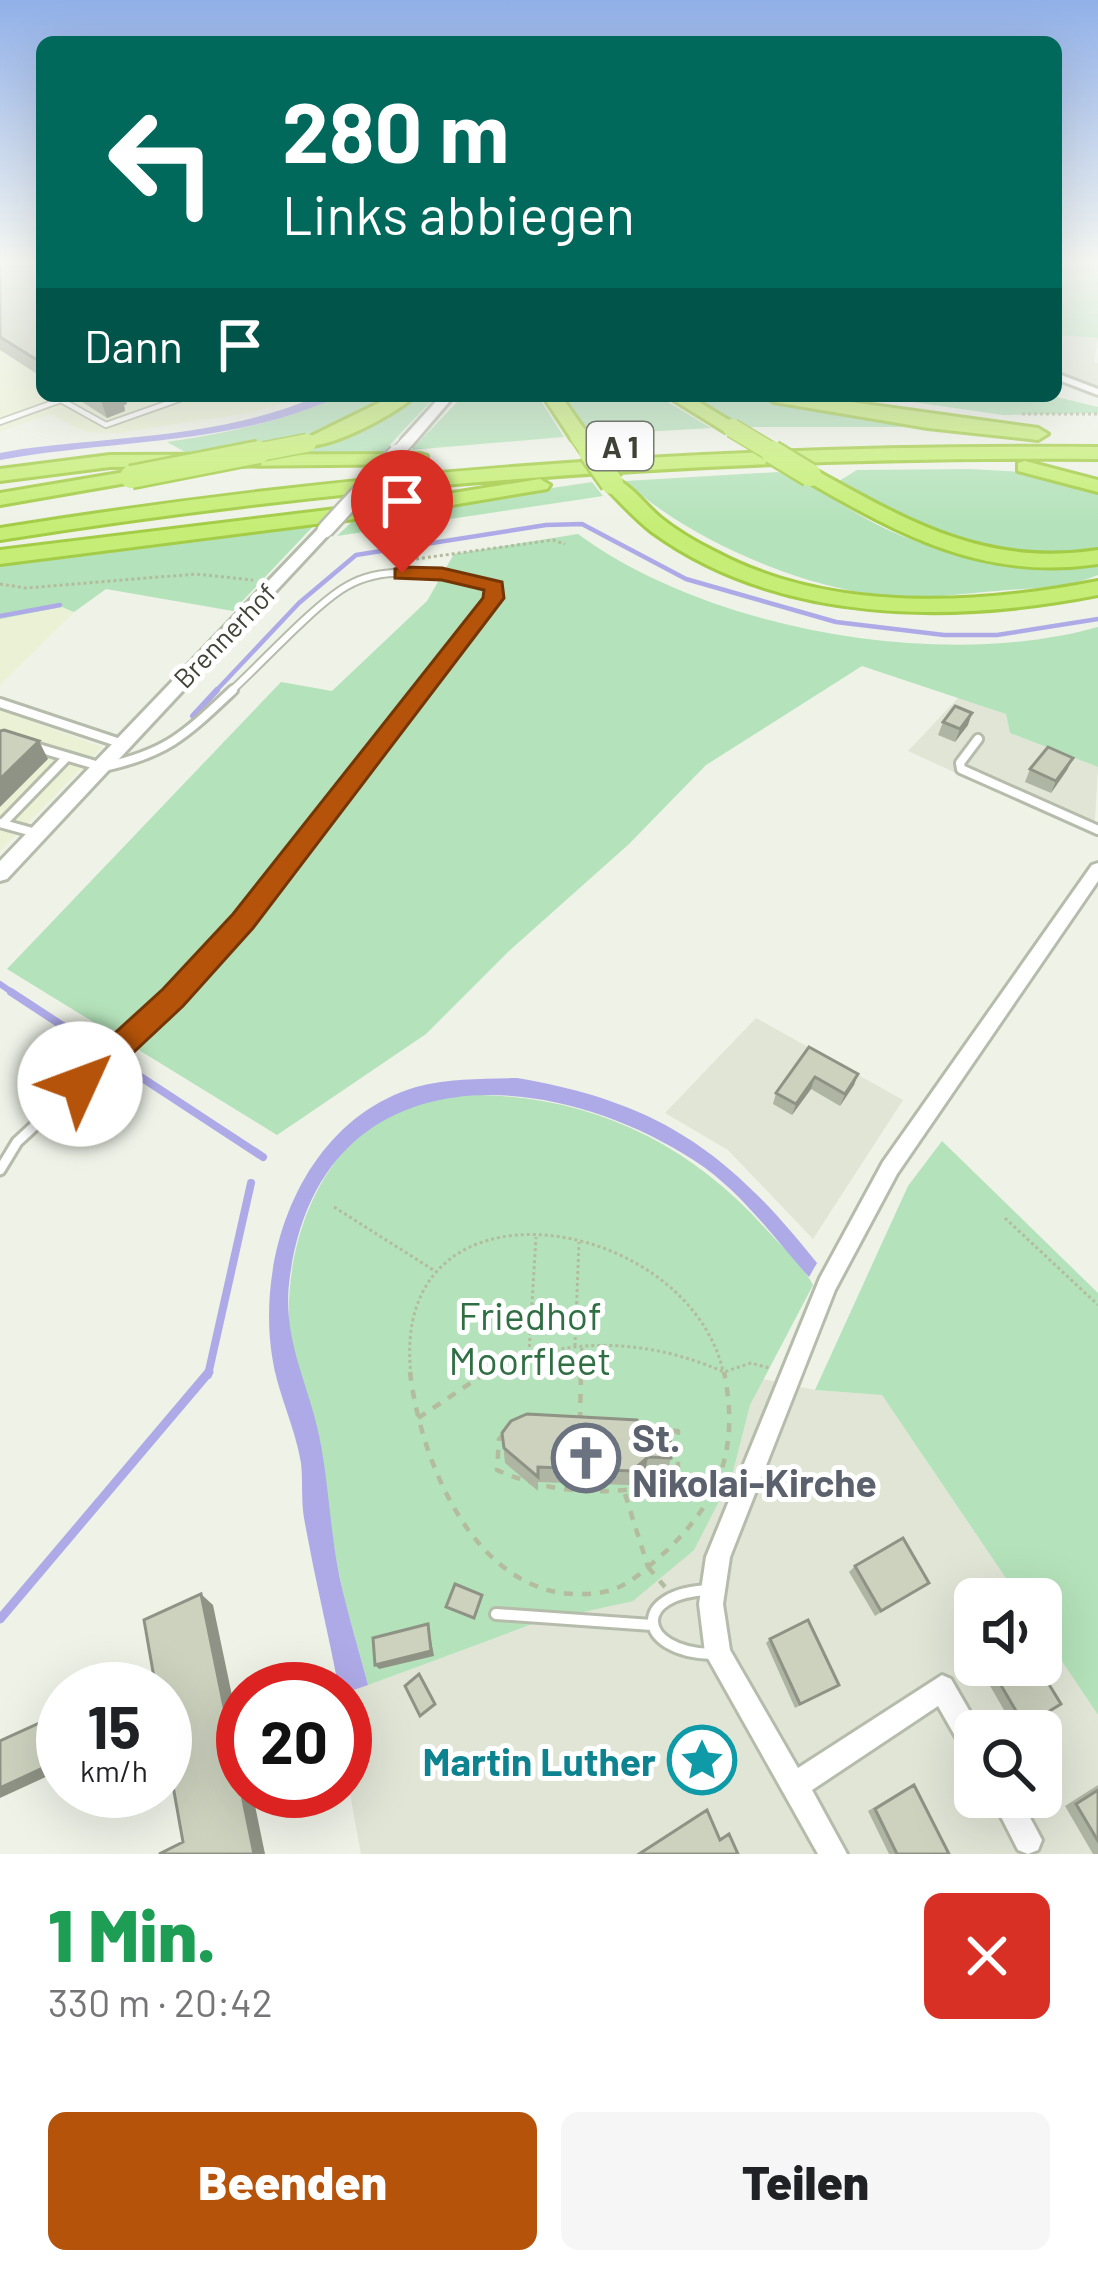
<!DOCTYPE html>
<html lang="de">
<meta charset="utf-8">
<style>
:root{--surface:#fff;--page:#f6f6f6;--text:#202124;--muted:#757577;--accent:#b45309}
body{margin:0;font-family:Barlow,sans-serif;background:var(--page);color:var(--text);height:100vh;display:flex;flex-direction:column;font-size:45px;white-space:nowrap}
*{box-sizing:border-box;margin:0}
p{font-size:39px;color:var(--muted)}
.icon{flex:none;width:66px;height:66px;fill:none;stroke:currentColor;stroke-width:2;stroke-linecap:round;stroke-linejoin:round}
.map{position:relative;height:1854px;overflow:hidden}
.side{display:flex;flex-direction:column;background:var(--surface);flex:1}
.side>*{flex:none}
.hud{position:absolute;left:36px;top:36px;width:1026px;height:366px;border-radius:18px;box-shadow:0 12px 48px #0002;background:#00695c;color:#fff;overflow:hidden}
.tools{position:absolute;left:954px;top:1578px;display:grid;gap:24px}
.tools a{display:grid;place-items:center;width:108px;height:108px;border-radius:18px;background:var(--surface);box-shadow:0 12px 48px #0002;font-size:60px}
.speed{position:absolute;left:36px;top:1662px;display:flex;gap:24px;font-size:60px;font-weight:700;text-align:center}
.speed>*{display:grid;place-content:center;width:156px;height:156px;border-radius:50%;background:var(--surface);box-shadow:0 12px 48px #0002;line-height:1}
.speed small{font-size:30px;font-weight:400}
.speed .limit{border:18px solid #d22;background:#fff;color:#111}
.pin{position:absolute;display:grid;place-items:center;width:102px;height:102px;color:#fff;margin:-123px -51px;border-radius:50% 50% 50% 0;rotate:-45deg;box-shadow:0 0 12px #0007}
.pin .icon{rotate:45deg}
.me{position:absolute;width:132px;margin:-66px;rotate:47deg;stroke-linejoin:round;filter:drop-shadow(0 0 9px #0008)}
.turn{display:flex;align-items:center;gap:42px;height:252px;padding:0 48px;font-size:54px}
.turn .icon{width:156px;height:156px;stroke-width:2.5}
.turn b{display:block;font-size:84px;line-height:102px}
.then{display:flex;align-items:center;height:114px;padding:0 48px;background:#0003;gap:24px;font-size:45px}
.round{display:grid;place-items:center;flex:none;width:126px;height:126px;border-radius:18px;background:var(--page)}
.head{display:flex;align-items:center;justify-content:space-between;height:204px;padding:0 48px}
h1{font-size:72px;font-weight:800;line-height:90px;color:#1e9e55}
.cta{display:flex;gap:24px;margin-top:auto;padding:24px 48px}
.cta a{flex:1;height:138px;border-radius:18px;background:var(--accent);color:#fff;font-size:48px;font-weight:800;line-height:138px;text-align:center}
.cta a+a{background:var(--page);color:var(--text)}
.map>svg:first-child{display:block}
</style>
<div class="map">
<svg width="1098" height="1854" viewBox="0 0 1098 1854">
<rect width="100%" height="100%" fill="#eef2e7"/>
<path fill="#e0e5d6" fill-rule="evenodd" d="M1056 335 1098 338 1094 362 1098 363V389L1056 373Z
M960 696 1006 714 1010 733 1098 767 1094 836 908 751Z
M756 1018 903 1100 813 1239 728 1150 665 1113Z
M762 1379 815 1390 882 1395 1020 1599H975V1665H1041V1630L1098 1715V1854H361L345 1766V1693L538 1622 732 1476 750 1405ZM975 1731H1041V1797H975Z"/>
<path fill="#eaf1d4" d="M0 265H42V396H304L255 412 118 433 85 432 50 414 0 432Z
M62 607 74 612 0 685V619Z
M0 710 102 747 0 851Z"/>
<path fill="#b4e2ba" d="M1056 265H1098V338L1056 335Z
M340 396H392C334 435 264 445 196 458L167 442C227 433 284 421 340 396Z
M413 396H436L381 454 277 459 370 426Z
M463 396H538L564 437 411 450Z
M561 396H658L711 428 591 435Z
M689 396H752L915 427H744Z
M871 396H1053L1098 407V413L1003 415Z
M970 469 1041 473 1098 493V550C1006 575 916 528 839 481L857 470Z
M778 472C821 486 847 511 886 529 951 559 1028 575 1098 564V575C1069 588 1029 588 997 591 967 593 935 598 904 597 814 594 691 542 625 481Z
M592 482 603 496 337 536 357 517Z
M320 519 233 611 106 589 74 612 62 607 0 619V564Z
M578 534C708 630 942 671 1098 627V767L1010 733 1006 714 862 666 706 765 629 844 509 951 426 1034 277 1135 7 969 281 682 332 691 427 601 454 554Z
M468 1095C586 1094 686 1140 765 1228 781 1246 801 1263 813 1285L750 1405 732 1476 694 1550 633 1601 538 1622 368 1685C359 1649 347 1614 340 1578 330 1534 327 1487 320 1442 314 1410 295 1379 291 1346 279 1258 315 1143 405 1107 425 1099 447 1098 468 1095Z
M942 1141 1098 1293V1715L1041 1630V1599H1020L882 1395 815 1390 908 1186Z"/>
<path fill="#aeaae8" d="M318 396H340C232 446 115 439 0 460V453L22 449C121 436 224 437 318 396Z
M517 1078C659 1102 729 1152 817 1263L809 1277C774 1238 740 1190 695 1161 545 1063 321 1054 290 1276 281 1337 307 1379 319 1435 329 1483 330 1532 340 1579 348 1615 359 1650 368 1685L345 1693 339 1689C328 1632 314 1575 304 1518 301 1499 303 1481 301 1463 295 1426 277 1392 272 1356 256 1250 305 1120 416 1087 449 1078 484 1079 517 1078Z"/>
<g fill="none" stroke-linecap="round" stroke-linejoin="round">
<path stroke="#aeaae8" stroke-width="4.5" d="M0 616 60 605
M214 693 299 603 356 555 546 525 582 524 686 579 836 622 944 635H997L1098 619"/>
<path stroke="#aeaae8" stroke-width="6" d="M193 716 217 690
M0 984 16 995"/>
<path stroke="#aeaae8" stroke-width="8" d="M11 992 263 1157
M208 1375 251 1183"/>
<path stroke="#aeaae8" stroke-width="9" d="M0 1619 209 1372"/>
<defs>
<path id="service-far4" d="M0 422 61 400 106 425 188 396"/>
<path id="service-far3" d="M229 693C259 666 315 604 347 586 389 561 450 576 494 587V598L420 693"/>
<path id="service-far2" d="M0 703 120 743
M978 739 960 763 961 769 1098 830
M35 747 99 766
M104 767C168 753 186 734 233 690
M0 823 36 833
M3 823 67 757
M176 995 243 921 422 690"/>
<path id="service-far1" d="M0 1170 17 1142 179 992"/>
<path id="service" d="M709 1590C632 1593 636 1651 711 1654
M496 1614 652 1625"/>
<path id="minor" d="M1056 373 1098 389V395L1056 379Z
M1098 863V881L897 1174 835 1290 730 1557 723 1604 730 1650 798 1768 942 1675 951 1679 981 1731H975V1759L966 1755 938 1706 812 1790 847 1854H818L705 1653 699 1604 706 1557 820 1278 883 1162 1092 865Z
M991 1797H1019L1042 1840 1038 1850 1028 1854 1018 1850Z"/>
<path id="tertiary" d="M441 396H454L412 445H402V439Z
M325 526 330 527V533L7 879 0 881V861L320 527Z"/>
<path id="motorway" d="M393 396H415C396 414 318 457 297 443Z
M543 396H561L589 436 586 440H572Z
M667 396H689L742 428 725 432Z
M765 396H807L1038 428 1048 434 1038 440 928 428 774 402Z
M1098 447V459C729 456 365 482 0 540V528C365 469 729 444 1098 447Z
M420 454 427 456V464L110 467 0 481V469L110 455Z
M1025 461 1098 480V492L1018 471V463Z
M803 471H817C911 523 987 567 1098 550V564C983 581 900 535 803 479Z
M125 472 135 478 132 482 0 505V493Z
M612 477C631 484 645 505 661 518 677 531 698 543 716 552 831 613 975 605 1098 581V595C951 624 779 624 652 532 635 519 620 502 605 487L602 483Z
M540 479 550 485 547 489 410 512 0 564V550L410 500Z"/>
</defs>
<use href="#service-far4" stroke="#b6bcab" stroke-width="8"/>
<use href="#service-far3" stroke="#b6bcab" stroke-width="10"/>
<use href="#service-far2" stroke="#b6bcab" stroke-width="14"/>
<use href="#service-far1" stroke="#b6bcab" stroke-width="15"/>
<use href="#service" stroke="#b6bcab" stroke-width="16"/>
<use href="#minor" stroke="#b6bcab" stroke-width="6"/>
<use href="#tertiary" stroke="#b6bcab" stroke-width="6"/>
<use href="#motorway" stroke="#a4cc47" stroke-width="6"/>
<path stroke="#b3bc9e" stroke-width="3" stroke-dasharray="3 3" stroke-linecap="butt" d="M1022 414H1098
M416 559 553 540 565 544
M0 584 26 588 196 574 253 580
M334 1207 435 1271
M1005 1218 1098 1305
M575 1346 579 1242
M529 1353 536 1237
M411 1375C387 1164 690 1213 724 1375
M482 1375C562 1335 643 1337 724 1372L751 1363 769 1368
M581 1375 582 1346"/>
<path stroke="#b3bc9e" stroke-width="4.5" stroke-dasharray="9 9" stroke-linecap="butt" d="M410 1372C420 1458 472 1589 573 1594 607 1595 623 1589 648 1567
M418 1418 487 1372
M580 1421 581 1372
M504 1434 499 1439 497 1470C558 1497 614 1495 678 1482V1431L646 1429
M680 1483 707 1500
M625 1494 648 1567
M648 1567 665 1587
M648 1567C713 1513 742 1458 724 1372"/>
<use href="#service-far4" stroke="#fff" stroke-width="4.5"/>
<use href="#service-far3" stroke="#fff" stroke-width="6"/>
<use href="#service-far2" stroke="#fff" stroke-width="8"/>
<use href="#service-far1" stroke="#fff" stroke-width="9"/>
<use href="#service" stroke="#fff" stroke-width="10"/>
<use href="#minor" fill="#fff" fill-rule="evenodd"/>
<use href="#tertiary" fill="#fff" fill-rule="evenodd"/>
<use href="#motorway" fill="#c6ee76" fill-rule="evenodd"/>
<defs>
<path id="tertiary-bridge-far1" d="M395 455 407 442"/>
<path id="tertiary-bridge" d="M325 530 397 452"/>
<path id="motorway-bridge-far1" d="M732 428 777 455
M579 436 592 455
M244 455 307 443"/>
<path id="motorway-bridge" d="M590 452 612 483
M772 452 810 475
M131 477 259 452"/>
</defs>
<use href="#tertiary-bridge-far1" stroke="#b6bcab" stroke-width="15" stroke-linecap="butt"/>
<use href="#tertiary-bridge" stroke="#b6bcab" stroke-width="20" stroke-linecap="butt"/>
<use href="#motorway-bridge-far1" stroke="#a4cc47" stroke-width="21" stroke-linecap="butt"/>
<use href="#motorway-bridge" stroke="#a4cc47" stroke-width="27" stroke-linecap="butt"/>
<use href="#tertiary-bridge-far1" stroke="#fff" stroke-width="12"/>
<use href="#tertiary-bridge" stroke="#fff" stroke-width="15"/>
<use href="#motorway-bridge-far1" stroke="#c6ee76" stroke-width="18"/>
<use href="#motorway-bridge" stroke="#c6ee76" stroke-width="22"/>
</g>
<path fill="#afb5a3" d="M0 265H42V377L0 350Z
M73 396H125L127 404 124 405 125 411 107 418Z
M943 722 968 725 955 742 938 735Z
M1073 758 1067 770 1051 793 1025 782 1030 769Z
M809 1047 858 1074 854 1085 840 1106 811 1089 792 1115 773 1104 776 1093Z
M502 1433 671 1458 667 1473 645 1472 629 1485 538 1482V1491L505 1463Z
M855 1566 929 1583 875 1616 849 1572Z
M770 1639 839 1685 795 1708 766 1643Z
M978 1665H1037L1025 1726 1015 1729Z
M914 1785 949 1854H889L868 1811 906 1788Z
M1098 1785V1854H1093L1065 1806Z"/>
<path fill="#8f9385" d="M113 396H125L127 404 124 405 125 411 107 418 101 400Z
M972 713 968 725 955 742 960 729Z
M39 741 48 759 0 807V779Z
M1073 758 1067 770 1051 793 1056 781Z
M858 1074 854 1085 840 1106 845 1094Z
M815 1077 811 1089 792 1115 796 1104Z
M648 1457 645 1472 629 1485 632 1471Z
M201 1594 213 1605 243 1748V1791H252L265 1854H254Z
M428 1624 434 1656 379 1669 375 1665Z
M44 1721 59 1726 63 1769 0 1798V1788Z"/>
<path fill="#ccd2be" stroke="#8f9385" stroke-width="3" d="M0 265H42V363L0 337Z
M955 706 972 713 960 729 943 722Z
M4 730 39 741 0 779V731Z
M1048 747 1073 758 1056 781 1030 769Z
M809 1047 858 1074 845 1094 815 1077 796 1104 776 1093Z
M527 1414 637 1420 648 1432 670 1433 671 1458 648 1457 632 1471 538 1467V1477L504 1448 502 1433 511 1421Z
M903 1538 929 1583 881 1611 855 1566Z
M455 1584 482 1595 474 1618 446 1607Z
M201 1594 254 1854H159L183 1842 165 1741V1689H156L144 1620Z
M808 1620 839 1685 800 1704 770 1639Z
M428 1624 431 1651 375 1665 373 1638Z
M989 1665H1037L1061 1704 1025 1726Z
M419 1674 435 1704 420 1716 405 1686Z
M44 1721 49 1765 0 1788V1741Z
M914 1785 949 1854H897L875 1809Z
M1098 1790V1841L1076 1804Z
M707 1810 720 1840 729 1834 738 1854H639Z"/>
<linearGradient id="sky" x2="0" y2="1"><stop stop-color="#91b0e8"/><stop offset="0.5" stop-color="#f7f9f4"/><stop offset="1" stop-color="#f7f9f4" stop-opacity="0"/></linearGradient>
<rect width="1098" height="525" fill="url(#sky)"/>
<path fill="#b45309" stroke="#753606" stroke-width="3" d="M402 567 442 568 502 582 504 598 253 928 183 1006 90 1093 80 1097 69 1093 64 1084 69 1075 163 989 233 914 483 598 484 590 442 580 395 578V569Z"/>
<defs>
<symbol id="church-ring" viewBox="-11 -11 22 22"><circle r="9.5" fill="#fff" stroke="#6b7280" stroke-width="1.5"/><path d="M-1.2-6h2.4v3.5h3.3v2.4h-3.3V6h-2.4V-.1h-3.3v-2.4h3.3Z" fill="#6b7280"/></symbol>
<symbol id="sight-ring" viewBox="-11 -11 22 22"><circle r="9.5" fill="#fff" stroke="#0f9aa8" stroke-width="1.5"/><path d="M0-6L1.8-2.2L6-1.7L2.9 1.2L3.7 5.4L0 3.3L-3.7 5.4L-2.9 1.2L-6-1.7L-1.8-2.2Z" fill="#0f9aa8"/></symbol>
</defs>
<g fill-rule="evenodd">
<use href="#church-ring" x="548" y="1420" width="76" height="76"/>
<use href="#sight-ring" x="664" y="1722" width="76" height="76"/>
</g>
<g text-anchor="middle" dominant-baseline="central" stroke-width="10" stroke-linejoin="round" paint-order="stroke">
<g font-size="27" fill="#404437" stroke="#fff">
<text transform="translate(224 635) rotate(-46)">Brennerhof</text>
</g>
<rect fill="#fff" stroke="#797c73" stroke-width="3" x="587" y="422" width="66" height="48" rx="9"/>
<g font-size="30" font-weight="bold" fill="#404437">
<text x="620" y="446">A 1</text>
</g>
<g font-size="39" fill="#306f43" stroke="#fff">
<text x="530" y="1314">Friedhof<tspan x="530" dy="45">Moorfleet</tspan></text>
</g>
<g font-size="39" font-weight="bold" fill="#5b616d" stroke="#fff" text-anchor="start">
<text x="632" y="1436">St.<tspan x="632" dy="45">Nikolai-Kirche</tspan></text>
</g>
<g font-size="39" font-weight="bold" fill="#0d838f" stroke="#fff" text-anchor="end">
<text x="656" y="1760">Martin Luther</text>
</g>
</g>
</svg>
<div class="tools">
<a><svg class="icon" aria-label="sound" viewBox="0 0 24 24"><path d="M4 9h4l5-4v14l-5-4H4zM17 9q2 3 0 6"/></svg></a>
<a><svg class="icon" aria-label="search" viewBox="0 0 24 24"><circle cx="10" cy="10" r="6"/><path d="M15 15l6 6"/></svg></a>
</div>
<div class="speed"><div>15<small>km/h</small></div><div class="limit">20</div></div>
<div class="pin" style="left:402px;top:573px;background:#d93025"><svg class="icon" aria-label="arrive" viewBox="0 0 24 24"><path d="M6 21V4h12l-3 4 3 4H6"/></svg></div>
<svg class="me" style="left:80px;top:1084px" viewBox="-20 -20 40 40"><circle r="19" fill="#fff"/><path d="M0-13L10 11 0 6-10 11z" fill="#b45309"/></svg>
<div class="hud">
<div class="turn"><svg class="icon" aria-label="left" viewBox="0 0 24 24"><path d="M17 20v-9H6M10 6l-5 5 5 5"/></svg><div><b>280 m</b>Links abbiegen</div></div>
<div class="then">Dann<svg class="icon" aria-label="arrive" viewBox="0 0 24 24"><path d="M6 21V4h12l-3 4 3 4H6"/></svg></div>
</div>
</div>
<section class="side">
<div class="head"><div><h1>1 Min.</h1><p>330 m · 20:42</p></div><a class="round" style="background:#d93025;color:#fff"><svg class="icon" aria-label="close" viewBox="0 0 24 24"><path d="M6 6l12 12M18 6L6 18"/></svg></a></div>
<div class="cta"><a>Beenden</a><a>Teilen</a></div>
</section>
